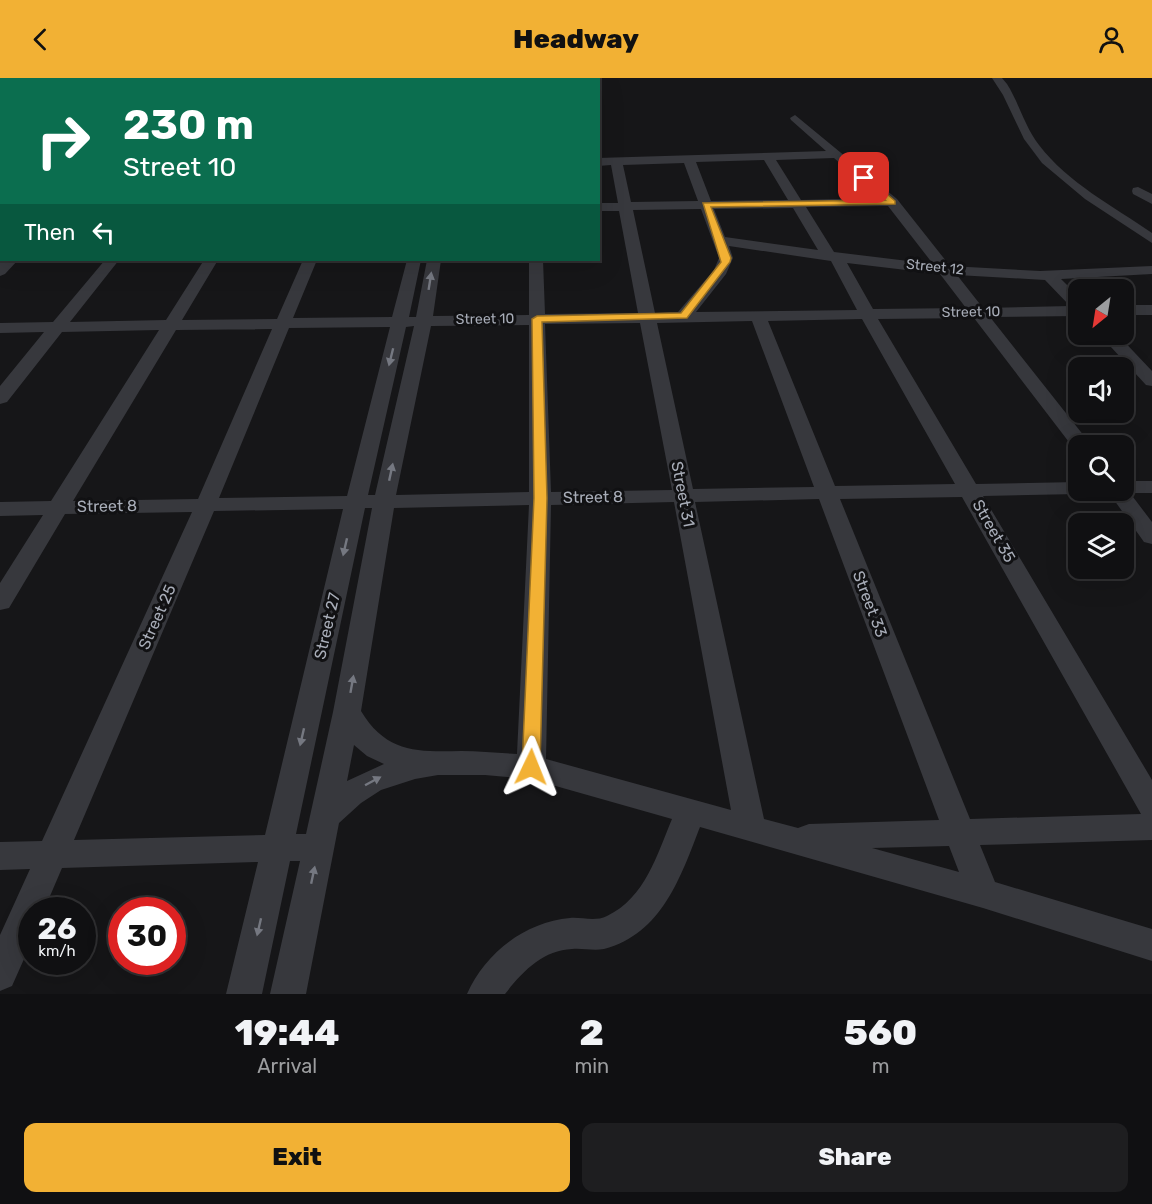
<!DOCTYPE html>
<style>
:root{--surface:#101012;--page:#1e1e20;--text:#f1f3f6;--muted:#9c9d9f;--line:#303032;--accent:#f2b134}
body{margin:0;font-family:Rubik,sans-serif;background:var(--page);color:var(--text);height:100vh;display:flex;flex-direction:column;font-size:22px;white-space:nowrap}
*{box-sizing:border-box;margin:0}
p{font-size:20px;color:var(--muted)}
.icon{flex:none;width:33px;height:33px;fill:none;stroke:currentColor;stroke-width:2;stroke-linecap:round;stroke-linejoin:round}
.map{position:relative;height:916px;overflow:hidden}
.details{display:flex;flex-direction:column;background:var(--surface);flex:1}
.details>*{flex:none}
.hud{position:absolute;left:0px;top:0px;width:600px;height:183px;box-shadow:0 6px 24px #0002,0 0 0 2px var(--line);background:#0b6e4f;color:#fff;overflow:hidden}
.needle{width:39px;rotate:210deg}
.buttons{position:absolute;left:1068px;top:201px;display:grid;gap:12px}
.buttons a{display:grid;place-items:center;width:66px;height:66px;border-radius:12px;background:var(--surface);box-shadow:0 6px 24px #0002,0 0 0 2px var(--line);font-size:30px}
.speed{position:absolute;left:18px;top:819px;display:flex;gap:12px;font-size:30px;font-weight:700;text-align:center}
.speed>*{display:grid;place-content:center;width:78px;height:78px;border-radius:50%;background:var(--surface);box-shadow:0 6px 24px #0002,0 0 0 2px var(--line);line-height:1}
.speed small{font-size:15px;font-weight:400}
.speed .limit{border:9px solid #d22;background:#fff;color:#111}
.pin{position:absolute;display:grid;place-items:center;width:51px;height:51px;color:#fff;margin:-26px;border-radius:12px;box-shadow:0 3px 9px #0006}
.me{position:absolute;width:66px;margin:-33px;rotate:2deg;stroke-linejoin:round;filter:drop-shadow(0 0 4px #0008)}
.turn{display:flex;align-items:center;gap:21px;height:126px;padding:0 24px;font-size:27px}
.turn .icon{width:78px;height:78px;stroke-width:2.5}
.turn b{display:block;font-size:42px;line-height:51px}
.then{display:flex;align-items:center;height:57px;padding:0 24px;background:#0003;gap:12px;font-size:22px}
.eta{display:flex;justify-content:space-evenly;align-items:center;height:102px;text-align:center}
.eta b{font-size:36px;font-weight:800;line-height:42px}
.action{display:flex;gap:12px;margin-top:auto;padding:12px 24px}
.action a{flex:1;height:69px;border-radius:12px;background:var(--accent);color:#111;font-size:24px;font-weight:800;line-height:69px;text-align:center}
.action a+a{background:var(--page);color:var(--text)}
header{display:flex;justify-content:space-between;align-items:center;height:78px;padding:0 24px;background:var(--accent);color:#111;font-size:27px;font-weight:800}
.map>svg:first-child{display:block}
</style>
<header><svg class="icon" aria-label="back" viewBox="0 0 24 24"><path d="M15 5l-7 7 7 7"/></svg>Headway<svg class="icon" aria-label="person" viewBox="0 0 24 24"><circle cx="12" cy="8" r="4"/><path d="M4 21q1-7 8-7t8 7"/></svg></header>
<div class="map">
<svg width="1152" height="916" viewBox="0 0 1152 916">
<rect width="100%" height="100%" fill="#161618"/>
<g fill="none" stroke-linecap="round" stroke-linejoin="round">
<path fill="#37383d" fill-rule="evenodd" d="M123 0H133L122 2Z
M186 0H196L185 2Z
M248 0H258L247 2Z
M311 0H321V2H311Z
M360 0H370V2H360Z
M419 0H429L430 2H420Z
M489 0H499L500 2H490Z
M542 0H552L553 2H543Z
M992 0H1002L1007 6C1019 25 1025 49 1039 67 1068 105 1113 128 1152 155V165L1085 121 1042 85 1024 61 1003 17Z
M795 37 897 121 950 188 1040 193 1152 188V196L1061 201 1078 218V238L990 239 1092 368H1078V373L1075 372 974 240 878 241 976 406 1078 404V412H1087L1078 416 983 418 1152 702V762L980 767 995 804 1152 851V883L983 830 700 749C681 798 662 856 604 871 593 873 583 870 572 871 543 872 522 894 505 916H467C485 875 525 844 570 840 582 839 595 844 607 838 645 820 657 777 672 741L531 701 485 697H438L415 701 381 712 361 725 339 745 306 916H270L300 783H290L262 916H226L258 784 62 790 44 832H32V863L12 908 0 913V857L30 791 0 792V764L42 763 192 434 65 436 9 530 0 532V505L43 437 0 438V424L51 423 159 252 62 254 7 324 0 326V308L44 254 0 255V245L53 244 105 182H119L70 244 166 242 204 182H218L182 242 277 241 303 182H317L293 240 392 239 407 182H421L409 239H416L427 182H441L433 238 529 237V182H543L545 236 638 235 619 133H598V125H618L611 87 598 88V80L826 73 791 42 790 40ZM834 80 880 120 801 122 776 82ZM764 82 788 122 711 123 696 84ZM684 85 698 123 631 124 623 87ZM888 128 933 186 834 174 806 129ZM793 130 818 172 725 159 714 131ZM701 131 719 180 714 192 678 234 655 235 633 132ZM729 168 831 183 857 232 696 234 726 196 733 180ZM847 185 940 196 966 230 873 231ZM957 197 1045 202 1070 228 983 230ZM862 241 955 406 835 408 768 243ZM752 243 814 409 693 411 657 245ZM640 245 672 412 551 414 545 246ZM529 247V414L396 417 431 248ZM414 248 375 417H368L406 249ZM390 249 347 418 219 420 289 250ZM272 251 198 421 73 423 176 252ZM962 419 1141 736 970 741 840 421ZM819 421 939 742 809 746 798 750 764 741 695 424ZM674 424 731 732 546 681 551 427ZM529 427 517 676C499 675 480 673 461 673 418 674 386 675 361 633L394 430ZM365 430H372L333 634 306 756H296ZM343 431 265 757 74 762 214 433ZM354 667 367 678 384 686 347 703ZM949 768 959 794 872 770Z
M0 59H2V65H0Z
M2 104V112L0 113V105Z
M1138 109 1152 116V126L1133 116 1132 113 1133 110Z
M0 134H2V142H0Z
M3 182H18L5 196 0 198V185Z
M1124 227H1152V237H1124Z
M1099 256H1117L1152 293V308L1146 307Z
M1124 403H1152V415H1130L1152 444V466L1144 464 1107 412H1124Z"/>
</g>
<defs><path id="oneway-solid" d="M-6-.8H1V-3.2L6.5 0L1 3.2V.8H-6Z" transform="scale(1.5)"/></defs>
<g fill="#757881">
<use href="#oneway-solid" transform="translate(430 203) rotate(-81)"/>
<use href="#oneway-solid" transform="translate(391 279) rotate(104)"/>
<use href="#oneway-solid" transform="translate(391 394) rotate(-78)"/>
<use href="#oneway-solid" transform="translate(345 469) rotate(103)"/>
<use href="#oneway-solid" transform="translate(352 606) rotate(-80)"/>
<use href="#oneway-solid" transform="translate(302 659) rotate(103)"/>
<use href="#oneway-solid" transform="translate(373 703) rotate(-28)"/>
<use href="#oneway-solid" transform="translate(313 797) rotate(-78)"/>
<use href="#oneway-solid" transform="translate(259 849) rotate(103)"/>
</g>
<path fill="#f2b134" stroke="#9d7322" stroke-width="1.5" d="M861 98H866L895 123V126L711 129 731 180 730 184 687 240 542 244 547 420 540 689 537 694 531 696 525 694 522 689 534 420 532 241 537 238 681 235 721 184 703 125 885 122 861 102Z"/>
<g text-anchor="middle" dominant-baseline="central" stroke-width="6" stroke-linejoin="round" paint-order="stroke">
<g font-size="14" fill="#a8adb8" stroke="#111113">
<text transform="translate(935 189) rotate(6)">Street 12</text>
<text transform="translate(971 234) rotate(-1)">Street 10</text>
<text transform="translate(485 241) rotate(-1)">Street 10</text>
</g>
<g font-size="16" fill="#a8adb8" stroke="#111113">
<text transform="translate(683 416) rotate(79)">Street 31</text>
<text transform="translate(593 419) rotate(-1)">Street 8</text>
<text transform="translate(107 428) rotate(-1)">Street 8</text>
<text transform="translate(994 453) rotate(60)">Street 35</text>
<text transform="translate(870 526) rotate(69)">Street 33</text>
<text transform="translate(157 539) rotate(-66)">Street 25</text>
<text transform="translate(327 548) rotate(-77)">Street 27</text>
</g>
</g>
</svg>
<div class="buttons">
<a><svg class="needle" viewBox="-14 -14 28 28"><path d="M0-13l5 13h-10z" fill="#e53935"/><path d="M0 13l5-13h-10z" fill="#9c9d9f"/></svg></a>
<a><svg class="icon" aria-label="sound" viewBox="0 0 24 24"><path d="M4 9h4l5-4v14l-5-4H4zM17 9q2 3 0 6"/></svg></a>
<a><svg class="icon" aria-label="search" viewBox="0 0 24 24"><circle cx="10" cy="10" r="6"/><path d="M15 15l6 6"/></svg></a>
<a><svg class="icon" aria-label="layers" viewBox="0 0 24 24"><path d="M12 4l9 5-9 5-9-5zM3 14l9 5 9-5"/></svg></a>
</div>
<div class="speed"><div>26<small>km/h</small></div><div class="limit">30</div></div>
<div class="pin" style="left:864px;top:100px;background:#d93025"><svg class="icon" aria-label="arrive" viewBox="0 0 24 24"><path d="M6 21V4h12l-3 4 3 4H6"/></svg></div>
<svg class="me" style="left:531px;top:689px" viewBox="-20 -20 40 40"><path d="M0-17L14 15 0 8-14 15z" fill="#f2b134" stroke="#fff" stroke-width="4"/></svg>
<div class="hud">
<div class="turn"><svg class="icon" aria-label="right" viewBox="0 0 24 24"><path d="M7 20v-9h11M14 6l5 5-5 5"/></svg><div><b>230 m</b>Street 10</div></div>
<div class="then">Then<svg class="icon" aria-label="left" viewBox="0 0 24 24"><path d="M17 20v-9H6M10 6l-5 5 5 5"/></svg></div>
</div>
</div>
<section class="details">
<div class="eta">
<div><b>19:44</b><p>Arrival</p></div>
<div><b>2</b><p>min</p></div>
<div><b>560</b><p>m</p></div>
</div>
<div class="action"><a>Exit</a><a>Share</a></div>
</section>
